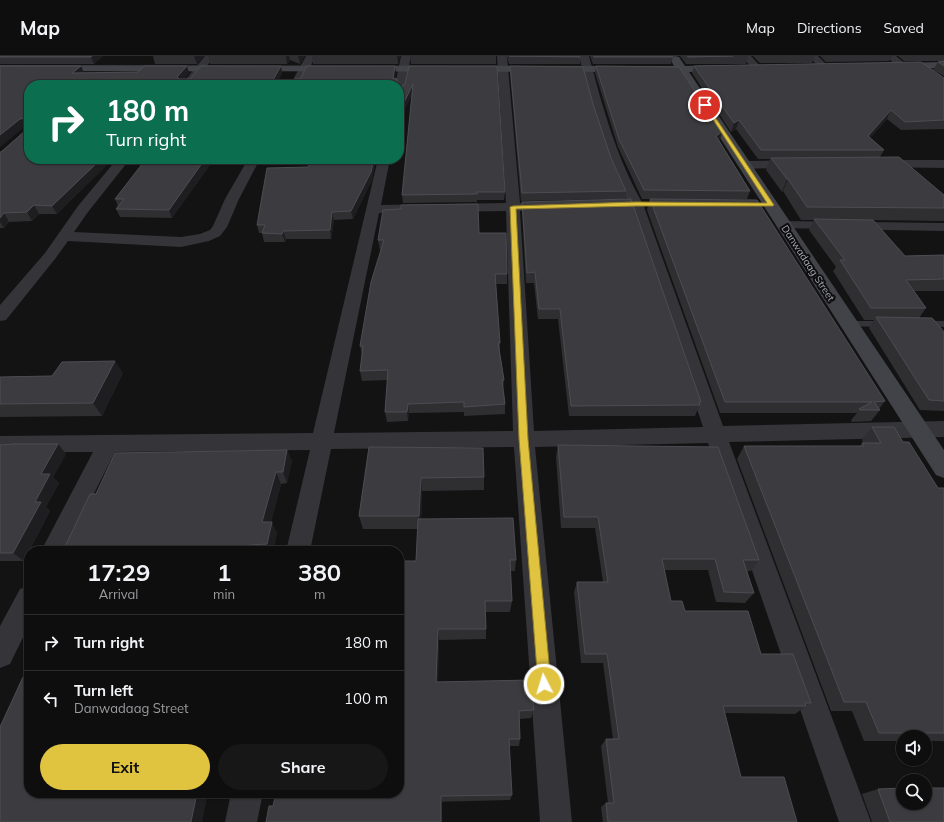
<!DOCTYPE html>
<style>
:root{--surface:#0e0e0f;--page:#171718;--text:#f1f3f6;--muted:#9b9c9e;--line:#2e2e2f;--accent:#e0c33f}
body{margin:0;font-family:Mulish,sans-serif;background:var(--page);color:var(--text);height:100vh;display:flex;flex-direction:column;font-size:15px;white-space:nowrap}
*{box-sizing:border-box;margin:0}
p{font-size:13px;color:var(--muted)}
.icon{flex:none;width:22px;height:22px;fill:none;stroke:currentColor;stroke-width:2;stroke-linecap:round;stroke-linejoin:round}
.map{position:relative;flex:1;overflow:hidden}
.panel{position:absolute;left:24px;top:490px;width:380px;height:252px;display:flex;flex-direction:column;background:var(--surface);border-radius:16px;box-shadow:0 1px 3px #0004,0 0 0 1px var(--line)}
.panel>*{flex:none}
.top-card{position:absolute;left:24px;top:24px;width:380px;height:84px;border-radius:16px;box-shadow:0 1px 3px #0004,0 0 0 1px var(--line);background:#0b6e4f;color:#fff;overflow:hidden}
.fabs{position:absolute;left:896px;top:674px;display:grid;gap:8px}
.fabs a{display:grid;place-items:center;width:36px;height:36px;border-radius:50%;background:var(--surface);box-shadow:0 1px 3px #0004,0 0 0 1px var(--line);font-size:20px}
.pin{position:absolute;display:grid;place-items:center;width:34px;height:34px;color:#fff;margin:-17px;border:2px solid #fff;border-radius:50%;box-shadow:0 1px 4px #0007}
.me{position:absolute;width:44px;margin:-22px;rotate:355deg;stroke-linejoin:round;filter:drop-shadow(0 0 3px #0008)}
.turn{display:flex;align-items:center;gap:14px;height:84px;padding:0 16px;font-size:18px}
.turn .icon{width:52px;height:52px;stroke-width:2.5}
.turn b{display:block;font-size:28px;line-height:34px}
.eta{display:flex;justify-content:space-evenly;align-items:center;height:68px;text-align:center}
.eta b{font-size:24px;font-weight:700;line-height:28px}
.action{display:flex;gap:8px;margin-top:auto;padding:8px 16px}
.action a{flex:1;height:46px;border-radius:24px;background:var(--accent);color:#111;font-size:16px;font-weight:700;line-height:46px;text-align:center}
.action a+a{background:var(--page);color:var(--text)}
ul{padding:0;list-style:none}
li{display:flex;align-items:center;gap:12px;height:56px;padding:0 16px;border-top:1px solid var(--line)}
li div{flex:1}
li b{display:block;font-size:15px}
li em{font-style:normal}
header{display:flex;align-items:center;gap:24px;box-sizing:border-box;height:56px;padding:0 20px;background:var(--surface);border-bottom:1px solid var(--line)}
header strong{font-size:19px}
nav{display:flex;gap:22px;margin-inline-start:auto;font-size:14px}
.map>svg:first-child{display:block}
</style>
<header>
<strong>Map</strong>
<nav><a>Map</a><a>Directions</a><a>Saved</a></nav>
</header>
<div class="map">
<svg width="944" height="766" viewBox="0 0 944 766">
<rect width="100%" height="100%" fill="#131314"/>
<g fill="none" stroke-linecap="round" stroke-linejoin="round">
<path fill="#343439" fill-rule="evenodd" d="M848 265H884L888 268 884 271 845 270 844 268Z
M924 265H944V271L921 270 920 268Z"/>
<path fill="#343439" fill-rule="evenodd" d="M205 0H215L191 29H181Z
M306 0H316L300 29H290Z
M401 0H411L404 35 399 38V29H395Z
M497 0H507L520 147 531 148 533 151 531 154 520 155 534 375 703 371 629 148C604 101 592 52 579 0H589C603 52 616 101 643 148L723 370 944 365V381L729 386 871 766H839L708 387 535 391 572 766H540L514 391 331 393 310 495H286L310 394 115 396 65 495H41L93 396H0V380L313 377 378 103H390L381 149 506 147ZM506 155 513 375 334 377 379 157Z
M741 0H751L761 11 759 13H753Z
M808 0H818L828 10 823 13 820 12Z
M885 0H896L908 10 903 13 900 12Z
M117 103H130L88 156 74 176 181 181 200 178 210 174 213 170 225 143 248 103H260L239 143 227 171 220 180 209 185 181 191 68 185 55 203 6 264 0 265V249L45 197 78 150Z
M796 104 801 105 802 108 801 111 745 113 740 112 739 109 740 106 745 105Z
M878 104H944V112L873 111 872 108 873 105Z
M784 165 944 167V175L779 172 777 169 779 166Z
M29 530V569L10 608 0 612V570L20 533Z
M231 737H263L257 766H225Z"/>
<path fill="#424349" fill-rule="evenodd" d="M675 0 679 1 685 10 723 9 728 12 723 15 689 16 944 394V422L936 419 678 16 0 15V9L674 10 670 3Z
M944 6V12L895 13 890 10 895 7Z"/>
</g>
<path fill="#2f2f32" d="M0 0H103L94 8H0Z
M153 0H204L197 8H155Z
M208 0H305L300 8 290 4 287 8H210Z
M312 0H400L398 8H313Z
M410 0H496V8H411Z
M507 0H580V8H509Z
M590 0H673V1L671 8H593Z
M680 0H748L746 8H686Z
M753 0H815L812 7H760Z
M820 0H892L889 5 826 6Z
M898 0H944V5H904Z
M944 5V20L933 14 938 6Z
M0 10H81L84 17 138 16 144 10H187L189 17 184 23H190L201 10H281L282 17 276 29H29V103H113L57 158H39L32 165 9 166 4 172H0V96H1L26 74V71H24L0 91Z
M510 10 593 48 611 102 626 135 625 143 521 145 510 17Z
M596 10 720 84H719L750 135 747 143H642L618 91 595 17Z
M694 10 944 22V73L901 74 887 63 870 82 884 94 880 101 944 139V165L873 164 905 200 944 199V235H914L926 252 919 262 944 276V355L920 354 869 272 874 264H864L833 215 836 211 809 174 814 164H801L783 135 782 136 766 114 770 103H758L736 73 731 76 692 17Z
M405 28 505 136 504 144H477V146L403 147 402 139 412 38Z
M146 103H225L224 104H215L212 106 172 162 120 161 116 153 118 150 115 143Z
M312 103H376L372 124 353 163 334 164 331 183H286L285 186H264L262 177H259L257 169 308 111Z
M650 143 885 345 879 353 880 354 871 365 852 366 851 364 857 357H720L647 154Z
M522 146 701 346 695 360H569L558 263H538L534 227H526L522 156Z
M479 177 507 218V228H496L500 287V297L504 324 503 333 505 348V358L464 360V356L409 357 408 365 387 366 385 356 388 324 362 325 360 315 362 300 360 290 381 194H380L378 184Z
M123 317 102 360 0 361V321L52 320Z
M872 371 903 386 938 432H944V686L943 685H925V681H903V685H864L852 655H831L737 403 744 390H860L862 387H863L862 384Z
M0 389 66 398 53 421 59 427 46 451 50 455 24 505H0Z
M558 389 759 504 751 515H747L754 537 745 547 716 546 708 514H664L671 545 685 555 761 598 811 647 795 658 725 657 741 721 797 766H603L601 751 606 747H608L601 690 606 683H613L603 607H581L574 536 577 526H603L595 472H561L556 401Z
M369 391 484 421V434L422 435 421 463 516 504 515 515H510L512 545 510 556H486V583L439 584 438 626 534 654 531 662 519 663 520 683 519 690H509L512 739 510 744 273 750 416 505 418 473H363L359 460Z
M287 394 292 405 287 427 281 428 271 466 277 477 273 495H63L96 438Z
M878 733 944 766H872L862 738Z"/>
<path fill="#1e1e20" d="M92 0H103L94 8 91 1Z
M194 0H204L197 8Z
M286 0H289L290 4 287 8Z
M298 0H305L300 8Z
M397 0H400L398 8Z
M81 10 84 17H72Z
M187 10 189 17 182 26 183 29H177V21Z
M281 10 282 17 276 29H270Z
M395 10 396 17 394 29 393 22Z
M413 28 414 35 399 66V57Z
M891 54 887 63 864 89 868 80Z
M26 62 29 70 24 71 0 91V79L20 63Z
M739 64 736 73 731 76 734 67Z
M722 76 720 84 714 88 716 80Z
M101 103H113L57 158 52 150Z
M205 103H214L215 104 212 106 172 162 169 154Z
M374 103H376L372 124 353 163 351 155Z
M787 123H788L783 135 782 136Z
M34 149 39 158 32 165 27 156Z
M332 156 334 164 331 183 330 174Z
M4 157 9 166 4 172 0 166V162Z
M283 175 286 183 285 186 282 178Z
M115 305 123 317 102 360 93 347Z
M408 348 409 357 408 365 407 356Z
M58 388 66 398 53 421 59 427 46 451 50 455 24 505 13 497 35 446 41 418Z
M287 394 292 405 287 427 283 416Z
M276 416 281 428 268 477 262 466Z
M421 422 422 435 421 473 419 460Z
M272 466 277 477 273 495H270L267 488Z
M250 489 254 495H249Z
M438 573 439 584 438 634 436 626Z
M197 737H208L202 766H191Z
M441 740 442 745V766H441Z"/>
<path fill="#3c3c40" stroke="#4c4d52" d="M0 0H92L91 1H0Z
M509 0H580V1L510 0Z
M594 0H673V1H594Z
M687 0H733L688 1Z
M944 5V10L938 6Z
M921 6 944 22V64L905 66 891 54 868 80 884 94H761L739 64 734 67 694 10Z
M0 10H81L72 17 138 16 144 10H187L177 21 179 23H190L201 10H281L270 29H186L181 25 177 29H29V103H101L52 150 34 149 27 156 4 157 0 162V96H1L26 74V62L20 63 0 79Z
M307 10H395L393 22 397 23 398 29H293L295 23H300Z
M409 10H497L505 136H477V138L402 139 413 28 399 57V32L405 28Z
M510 10 583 11 593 48 611 102 626 135 522 137Z
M596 10 679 11 722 76 716 80 750 135 644 134 619 83Z
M899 101 944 139V152L807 151 788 123H787L771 102Z
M146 103H205L169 154 116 153 124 143H115Z
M312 103H374L371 116 351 155 332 156 330 174 283 175 282 178 262 177 265 169H257L267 112 308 111Z
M631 143 701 346H699L700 349 571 350 560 253H539L535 216 527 217 522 146Z
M650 143 757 144 885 345 874 346 880 354H860L859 353 872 346H725Z
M478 148 479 177H506L507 218H495L500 287H498L504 324H502L505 348 464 351V346L408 348 407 356H385L388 314 360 315 363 290H360L371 226 384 184H378L383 154 401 153V149Z
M814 163 873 164 905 200 944 199V223L906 224 926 252H871L840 204H845Z
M876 261 932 262 935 265 944 276V345L929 344Z
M115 305 93 347 0 348V321L52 320 62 306Z
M872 371H894L903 386H909L938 432H944V677H879L866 646H844L744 390H864L862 387H881Z
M14 388H58L41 418H50L35 446H41L13 497H0V389Z
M558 389 718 391 759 504H743L754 537 724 536 715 503H662L671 545H682L685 555H748L761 598H793L811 647H805L806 650H723L741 721H784L797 766H608L606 747H614L606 683H619L607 598H585L577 526H608L598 461H564Z
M369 391 483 392 484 421 421 422 419 460H359Z
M287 394 283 416H276L262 466H272L267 488 250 489 249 495H63L90 438H96L115 397Z
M513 462 516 504H510L512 545H485L486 573H438L436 626 531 624 534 654 519 655 520 683H509L512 739 441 740V766H266L269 750H273L276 737H399V505H416L418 463Z
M23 621H29V737H197L191 766H0V671Z
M903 732V747H925V732H944V766H890L878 733Z"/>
<path fill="#e0c33f" stroke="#927f29" d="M703 48 707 49 774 149 773 150H636L516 153 528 383 551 628 549 633 544 634 540 633 538 628 519 383 510 151 513 150 636 146 767 147Z"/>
<g text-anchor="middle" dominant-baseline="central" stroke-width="4" stroke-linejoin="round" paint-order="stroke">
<g font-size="10" fill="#a6a8b3" stroke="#0e0e0f">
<text transform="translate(808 207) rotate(57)">Danwadaag Street</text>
</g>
</g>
</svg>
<div class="fabs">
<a><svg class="icon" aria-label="sound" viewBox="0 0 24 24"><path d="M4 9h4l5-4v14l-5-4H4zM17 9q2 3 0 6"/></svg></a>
<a><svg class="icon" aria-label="search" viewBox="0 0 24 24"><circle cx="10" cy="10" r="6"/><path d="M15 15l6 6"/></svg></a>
</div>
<div class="pin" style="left:705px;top:49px;background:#d93025"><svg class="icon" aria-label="arrive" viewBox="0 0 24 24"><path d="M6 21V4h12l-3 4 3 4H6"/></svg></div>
<svg class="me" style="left:544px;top:628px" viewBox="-20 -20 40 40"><circle r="17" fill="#e0c33f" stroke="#fff" stroke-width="3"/><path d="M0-11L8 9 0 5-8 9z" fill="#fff"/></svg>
<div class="top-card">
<div class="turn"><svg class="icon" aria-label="right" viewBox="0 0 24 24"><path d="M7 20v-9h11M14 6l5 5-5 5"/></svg><div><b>180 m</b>Turn right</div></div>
</div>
<section class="panel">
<div class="eta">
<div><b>17:29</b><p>Arrival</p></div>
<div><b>1</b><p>min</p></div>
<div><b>380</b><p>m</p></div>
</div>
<ul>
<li><svg class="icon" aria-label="right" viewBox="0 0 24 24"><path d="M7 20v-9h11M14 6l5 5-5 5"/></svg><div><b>Turn right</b></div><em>180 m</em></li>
<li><svg class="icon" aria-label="left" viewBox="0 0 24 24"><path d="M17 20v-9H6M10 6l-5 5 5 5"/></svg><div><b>Turn left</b><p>Danwadaag Street</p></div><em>100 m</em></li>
</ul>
<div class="action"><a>Exit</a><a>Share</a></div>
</section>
</div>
